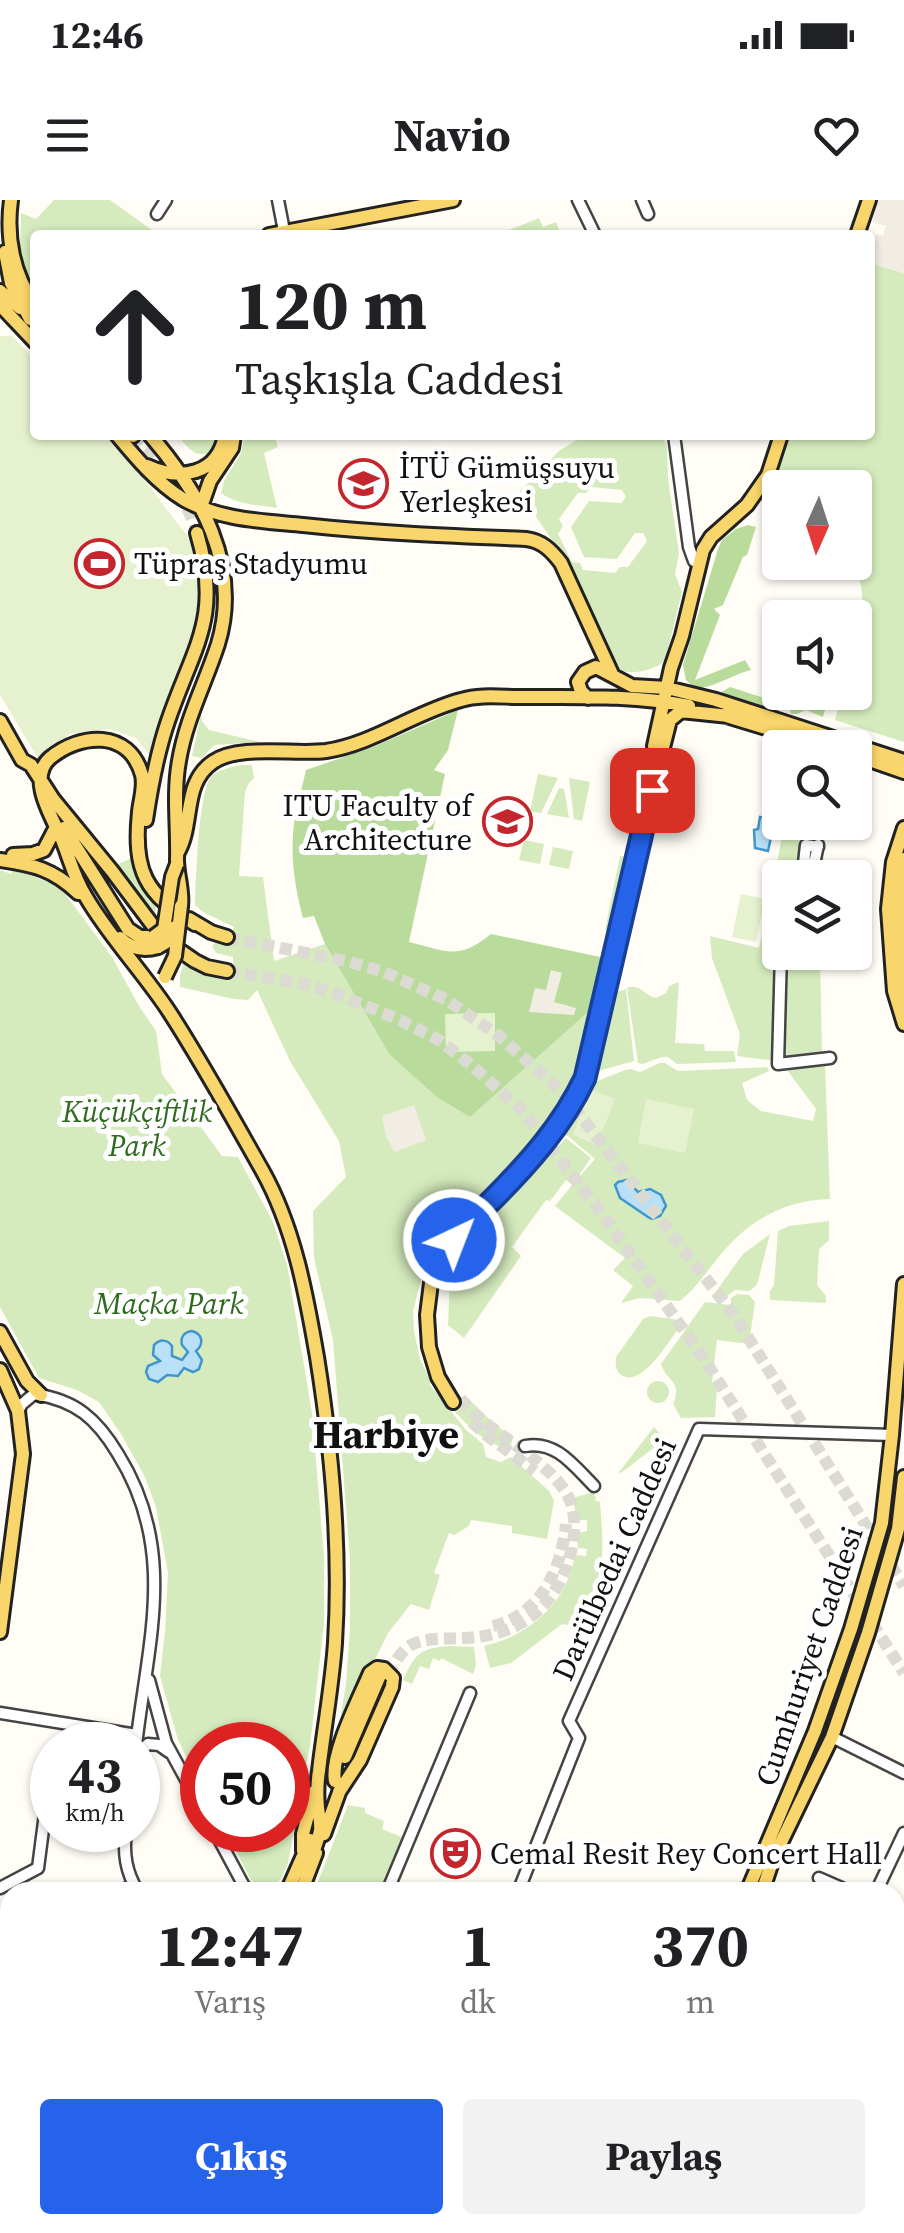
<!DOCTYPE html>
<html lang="tr">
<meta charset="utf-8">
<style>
:root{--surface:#fff;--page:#f2f2f2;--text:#202124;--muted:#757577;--accent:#2563eb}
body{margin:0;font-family:"Source Serif 4",serif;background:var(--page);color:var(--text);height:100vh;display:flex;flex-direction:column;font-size:38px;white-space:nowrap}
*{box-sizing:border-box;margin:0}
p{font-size:32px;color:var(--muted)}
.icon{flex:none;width:55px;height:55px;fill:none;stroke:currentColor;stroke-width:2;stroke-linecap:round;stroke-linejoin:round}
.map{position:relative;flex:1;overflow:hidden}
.sheet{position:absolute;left:0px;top:1682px;width:905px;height:352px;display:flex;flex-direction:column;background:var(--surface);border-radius:30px 30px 0 0;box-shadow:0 2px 8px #0004}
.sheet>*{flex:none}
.top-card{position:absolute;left:30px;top:30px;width:845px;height:210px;border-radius:10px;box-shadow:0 2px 8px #0004;background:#fff;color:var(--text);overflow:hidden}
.needle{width:65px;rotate:183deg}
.controls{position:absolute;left:762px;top:270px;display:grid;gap:20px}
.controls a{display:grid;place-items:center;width:110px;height:110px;border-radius:10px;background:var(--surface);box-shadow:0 2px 8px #0004;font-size:50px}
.speed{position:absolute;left:30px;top:1522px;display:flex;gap:20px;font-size:50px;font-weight:700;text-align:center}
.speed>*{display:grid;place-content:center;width:130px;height:130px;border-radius:50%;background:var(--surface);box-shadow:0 2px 8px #0004;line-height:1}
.speed small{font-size:25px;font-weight:400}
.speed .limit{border:15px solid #d22;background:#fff;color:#111}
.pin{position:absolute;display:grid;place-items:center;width:85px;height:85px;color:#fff;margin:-42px;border-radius:20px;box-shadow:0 5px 15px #0006}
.me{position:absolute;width:110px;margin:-55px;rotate:43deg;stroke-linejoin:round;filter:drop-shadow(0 0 8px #0008)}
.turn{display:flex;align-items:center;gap:35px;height:210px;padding:0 40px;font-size:45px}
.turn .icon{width:130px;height:130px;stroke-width:2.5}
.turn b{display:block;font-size:70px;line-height:85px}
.eta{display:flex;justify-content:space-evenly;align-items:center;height:170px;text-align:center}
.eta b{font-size:60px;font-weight:700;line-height:70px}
.primary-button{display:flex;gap:20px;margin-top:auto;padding:20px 40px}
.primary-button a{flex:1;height:115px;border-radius:10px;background:var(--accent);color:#fff;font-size:40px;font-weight:700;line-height:115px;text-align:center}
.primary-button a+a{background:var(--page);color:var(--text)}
.status{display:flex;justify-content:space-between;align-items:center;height:70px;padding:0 50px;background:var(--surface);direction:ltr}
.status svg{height:28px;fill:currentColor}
header{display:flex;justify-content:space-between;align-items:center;height:130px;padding:0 40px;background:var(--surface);font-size:45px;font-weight:700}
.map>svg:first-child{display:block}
</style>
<div class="status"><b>12:46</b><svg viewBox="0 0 49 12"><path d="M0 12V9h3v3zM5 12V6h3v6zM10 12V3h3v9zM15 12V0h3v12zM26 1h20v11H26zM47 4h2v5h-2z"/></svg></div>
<header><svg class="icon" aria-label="menu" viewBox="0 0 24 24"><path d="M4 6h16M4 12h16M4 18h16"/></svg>Navio<svg class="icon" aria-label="heart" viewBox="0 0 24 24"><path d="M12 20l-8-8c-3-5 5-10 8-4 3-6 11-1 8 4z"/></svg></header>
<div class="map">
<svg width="904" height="2033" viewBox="0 0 904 2033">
<rect width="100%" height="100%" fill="#fffdf5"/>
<path fill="#d5ebbd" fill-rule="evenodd" d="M54 0H110L159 35H35V90L20 57 21 13 36 19Z
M539 18 543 27 556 22 561 35H502V33Z
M870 63 904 73V542L835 520 842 493 855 492C855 476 853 459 855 442 858 411 872 392 850 363L855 362V288H780V323L766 318 788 235H870Z
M177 235H217V237L211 252C194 259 188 247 177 235Z
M245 235H274L278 247 264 253 277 308C259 305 237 305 221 293L224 281 241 253Z
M585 235H639L641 240 662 235 667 247 668 279 679 353 675 374 682 392 665 461C652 471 635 474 620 471L608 452 578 378 519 292 559 251ZM591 287 622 290 626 297 621 303 589 301 571 327 584 357 617 359 635 333H643L647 341 628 367H620L615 373 583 370 580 363 572 362 558 334 563 326 559 319 578 293H586Z
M201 514 202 521 209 530 260 542 214 545 202 558 192 556Z
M641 560 647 561 632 635 626 634Z
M242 565H252L254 578 249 583 245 592 239 676 263 677 274 761 325 744 389 854 470 917 596 805 579 875 561 910 504 979 464 1014 432 1059 423 1074 417 1095 413 1112 414 1131 420 1159 431 1182 430 1185 466 1230 483 1244 486 1257 501 1262 511 1257 549 1291 554 1301 547 1339 512 1333V1326L471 1320 469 1326 454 1335 449 1333 434 1373 440 1375 429 1410 411 1404 388 1433 338 1535 346 1483 350 1429V1359L333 1140 314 1058 313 1011 346 977 339 941 290 861 257 790 248 800 234 799 180 787V774L185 760 231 775 233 772V757L216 753 212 746 218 740H230L234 727 203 712 195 705C196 682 198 590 212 576 220 569 232 567 242 565Z
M538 574 558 578 541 613 530 611Z
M569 578 590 582 582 621 574 619Z
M559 588 564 589 569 618 547 614Z
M784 623H830L822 652 825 664 824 677 780 678V752L820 753 822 853 768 860 737 856 740 834 712 758 710 736 759 748 772 694Z
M524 640 544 644 540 664 519 660Z
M553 647 573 651 569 669 549 665Z
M620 656 627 657 611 731 605 730Z
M134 657 156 702 155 718 116 665Z
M13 668 60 687 112 757 139 806 156 831 162 874 222 956 238 957 273 1022 287 1065 312 1213 324 1357V1423L310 1546 288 1663 281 1679 274 1685 261 1686 251 1680 225 1630H288V1545H202V1588L178 1540 160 1476 165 1432 168 1373 156 1307 145 1277 121 1234 99 1202 77 1190 39 1178 0 1107V670L11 674Z
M679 782 675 843 704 844 705 851H734L736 862 677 864 668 857H662L642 864 638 863 627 788C641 783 644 796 656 798L666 793 669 786Z
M626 789 634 861 591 873 611 794Z
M660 863H665L678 871 767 867 769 871 742 883 747 900 761 911 813 921 816 909 784 866 825 865 830 999C783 1000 746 1022 717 1059 705 1074 695 1089 680 1101L640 1098 621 1103 633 1086 613 1070 625 1058 555 1006 572 985 566 980 550 1001 546 1000 512 1047 521 1056 464 1138 448 1125 450 1079 466 1042 566 938 591 958 573 984 595 959 562 931 590 884 625 870 631 869 640 872Z
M829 1021V1040L819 1049 817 1085 826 1096V1103L770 1100V1091L774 1085 778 1031 789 1026Z
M770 1034 757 1085 749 1091 735 1090 725 1098 712 1097 743 1054Z
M737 1094 749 1095 755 1102 749 1144 717 1140 712 1183 717 1187 715 1217 681 1218 673 1204C683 1180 667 1183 661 1164L705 1102 731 1105V1098Z
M650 1116 679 1120 680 1126C670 1140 645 1182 626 1177 616 1174 615 1166 616 1157L643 1119Z
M647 1192a11 11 0 1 1 22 0a11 11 0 1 1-22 0Z
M465 1195 491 1221 513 1238 511 1245 505 1248C482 1242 465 1223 450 1206Z
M654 1227 665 1239 621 1273 619 1272Z
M594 1292 596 1301 600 1302C604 1356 608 1382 568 1425L562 1424 511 1463 490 1468 484 1446C529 1436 568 1402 575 1355L586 1356 587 1349 578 1348 577 1333 587 1331V1320H578L572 1298Z
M449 1446 474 1447 476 1465 473 1474 441 1458 440 1461 433 1458 429 1469 420 1466 412 1484 403 1480C415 1454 420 1448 449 1446Z
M348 1605 365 1608V1613L384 1621 382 1629 404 1638 382 1692H314Z"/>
<path fill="#b9dc9c" d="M748 325 756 327 747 355 743 357 723 405 714 409 720 415 695 480 745 460 751 470C733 474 713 489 694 488L686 480 683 465 718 349 722 340 736 329Z
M730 487 764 498 773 493 779 511 720 493Z
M785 493 800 506 804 493H830L823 517 806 510 797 514H791Z
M458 510 448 550 434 570 445 574 409 742C447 751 458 761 491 734L605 758 596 805 470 917 437 897 389 854 325 744 314 716 303 718C296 691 291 664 293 635 294 614 301 592 306 570L373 547Z"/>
<path fill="#e6f2cf" d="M0 136H12L35 160V235H107C132 261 152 290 174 319 180 327 188 335 193 343 221 386 167 511 151 557L136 538 110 529 70 534 39 560 0 495Z
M741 694 765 699 756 742 732 737Z
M495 813V851L446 852 445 814Z
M590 889 615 899 597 945 573 935Z
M646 899 694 909 685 953 638 943Z"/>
<path fill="#f1ede2" d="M878 0H904V73L870 63 876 35H883L886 26 872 22Z
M551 770 562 773 554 802 576 808 574 815 529 812 535 788 546 790Z
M414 905 426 940 395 952 386 937 382 916Z"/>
<path fill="#b9e0f7" stroke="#3f96cf" stroke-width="2.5" d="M760 617 775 619 768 651 755 648 754 630 758 629Z
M627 980 638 992 650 989 661 995 666 1006 660 1016 652 1019 648 1017 620 998 615 985 618 982Z
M192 1131C203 1134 204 1144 196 1151L202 1160 199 1169 193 1172 184 1168 178 1176 167 1175 158 1182 149 1179 146 1172 148 1166 160 1161 153 1155 154 1145C160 1139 167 1139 172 1146V1156L182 1160 188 1152 182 1145C180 1137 184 1132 192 1131Z"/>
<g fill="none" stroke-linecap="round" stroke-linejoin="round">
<path stroke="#dbdad3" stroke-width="12" stroke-dasharray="12 6" stroke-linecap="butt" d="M133 236C159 265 186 295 197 333
M227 737 350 762 384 772 447 800 499 836 562 892 734 1115 904 1386
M227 771 306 784 337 794 400 820 439 840 471 865 524 912 600 1011 704 1159 904 1473
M472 1222 485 1234 535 1271
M493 1426C540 1416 562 1368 566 1324
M388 1475C394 1465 400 1451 411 1445 427 1437 448 1439 464 1438 522 1436 560 1404 572 1347 576 1328 576 1305 563 1288 535 1251 489 1233 459 1198"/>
<defs>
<path id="minor" d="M278 0 284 31
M578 0 595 35
M642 0 648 14
M157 14 166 0
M674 235 689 347 694 361 698 363
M815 664 804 663 806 645 818 647
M811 678 818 645
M781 752 778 864 830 858
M18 1211 22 1204 34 1194C76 1200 97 1219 118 1254 178 1350 148 1441 136 1545
M525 1246C556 1240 574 1266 594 1286
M149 1480 166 1543 202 1609
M0 1513 137 1535
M832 1537 904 1573
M138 1553 148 1544 159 1545 169 1552
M126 1630C123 1654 126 1672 138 1692
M214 1630 244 1686 251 1692
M819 1678 851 1692
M0 1688 38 1668 45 1614
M118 1692 134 1685
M387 1692 470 1493
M518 1692 579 1538 569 1521 699 1229 892 1235
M876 1692 904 1633
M895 1714 904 1718
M0 1747 10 1742
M895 1773 904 1778
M0 1958 10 1976
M0 1993 10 1988
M895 2010 904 2017
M36 2025 40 2033
M337 2025 342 2033
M365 2033 375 2025
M557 2033V2025
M691 2033V2025
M796 2033 798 2025"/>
<path id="major" d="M11 0C6 37 13 75 35 105
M269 35 453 0
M857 35 869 0
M5 52 11 83 30 119
M0 91 20 108
M0 105 35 142
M117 235C136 258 157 283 183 299 219 320 262 321 303 325 377 333 451 336 526 339 542 341 551 350 561 363L612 474
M133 235V236
M150 235C200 293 242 365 218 444 205 484 186 519 179 561 173 594 178 627 177 660 177 675 183 690 181 706
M147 266C180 281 218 275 225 235
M201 307 210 281 232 248 234 235
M588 498 581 491 578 482 585 472 596 467 632 486 667 488 716 500 904 561
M723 515 832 548
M0 521 22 560 31 565 53 599 112 671 163 739 195 761 207 767 227 771
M654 546 671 468 682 436 703 350 711 337 747 305 768 275 781 235
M855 555 904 572
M146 620C151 586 157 553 168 521 194 445 222 418 197 333
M64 628 128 729 140 737H153
M178 652C194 624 182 583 213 562 239 544 294 555 326 551 373 544 415 512 461 500 480 494 502 497 522 497 577 497 635 495 689 506
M13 655 33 654 44 650 56 627
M0 660C34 665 53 669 78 693
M189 719 211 732 227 737
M195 724C145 694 133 671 139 612 140 601 145 586 142 575 129 529 80 533 50 558 28 577 50 614 60 635 69 655 73 677 86 697 110 738 144 773 170 813 203 864 232 917 262 970 294 1027 306 1093 317 1157 332 1251 341 1348 335 1443 332 1486 324 1528 319 1571 317 1583 317 1596 318 1608 319 1616 321 1623 320 1631 318 1641 313 1650 312 1660
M120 738C131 749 144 751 158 747
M903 806 899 687 904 659
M904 824 894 791 888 709 893 662 904 628
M0 1132 27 1181 41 1195
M0 1170 18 1211 23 1254 0 1432
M453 1202 438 1177 429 1147 427 1115 431 1083 462 1029 530 960 563 920 585 878 618 744 639 642 670 520 681 511 729 516
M345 1557 381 1473
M335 1581C330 1555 359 1499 370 1473L377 1468 384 1469 393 1478 392 1487 360 1560 339 1592
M324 1634 341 1587
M303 1651V1634L314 1592
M287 1692 310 1640
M301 1692 316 1653
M747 1692 815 1531 851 1429 882 1323 892 1235 904 1084
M762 1692 773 1659 832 1537 868 1433 898 1329 904 1277
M0 1767 10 1785
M895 1995 904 1986
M146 2025 152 2033
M476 2033 486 2025
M724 2033V2025
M741 2033V2025
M864 2033 870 2025"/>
</defs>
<use href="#minor" stroke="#444" stroke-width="15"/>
<use href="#major" stroke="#222" stroke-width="18"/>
<use href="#minor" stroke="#fff" stroke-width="10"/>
<use href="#major" stroke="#f9d66b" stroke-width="12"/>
<defs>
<path id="major-bridge" d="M153 737 164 729 172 677 177 664
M158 747 168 741 175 727
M165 777 175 756 181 706"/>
</defs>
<use href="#major-bridge" stroke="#222" stroke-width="18" stroke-linecap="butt"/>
<use href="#major-bridge" stroke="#f9d66b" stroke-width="12"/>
</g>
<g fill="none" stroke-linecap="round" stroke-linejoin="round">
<defs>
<path id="route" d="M454 1040C465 1025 478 1014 491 1001 528 964 563 925 585 878L652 590"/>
</defs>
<use href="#route" stroke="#184099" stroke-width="25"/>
<use href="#route" stroke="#2563eb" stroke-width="18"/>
</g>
<defs>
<symbol id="university-ring" viewBox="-11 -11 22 22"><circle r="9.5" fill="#fff" stroke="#c4262e" stroke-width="1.5"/><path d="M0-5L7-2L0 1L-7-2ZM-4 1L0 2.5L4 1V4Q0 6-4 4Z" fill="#c4262e"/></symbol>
<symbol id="stadium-ring" viewBox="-11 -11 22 22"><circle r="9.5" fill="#fff" stroke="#c4262e" stroke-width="1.5"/><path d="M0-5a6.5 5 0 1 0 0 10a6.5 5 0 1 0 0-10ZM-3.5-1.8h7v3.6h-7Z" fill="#c4262e"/></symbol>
<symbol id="theatre-ring" viewBox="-11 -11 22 22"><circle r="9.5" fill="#fff" stroke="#c4262e" stroke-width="1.5"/><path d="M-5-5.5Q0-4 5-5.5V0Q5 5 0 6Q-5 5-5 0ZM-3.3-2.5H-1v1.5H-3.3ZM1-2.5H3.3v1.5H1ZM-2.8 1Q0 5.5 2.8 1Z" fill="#c4262e"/></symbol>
</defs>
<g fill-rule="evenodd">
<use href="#university-ring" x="336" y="256" width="55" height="55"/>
<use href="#stadium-ring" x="72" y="336" width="55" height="55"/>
<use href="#university-ring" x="480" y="594" width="55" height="55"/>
<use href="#theatre-ring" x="428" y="1626" width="55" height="55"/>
</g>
<g text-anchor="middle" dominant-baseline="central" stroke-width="10" stroke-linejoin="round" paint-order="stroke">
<g font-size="30" fill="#111" stroke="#fff" text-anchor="start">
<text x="399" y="267">İTÜ Gümüşsuyu<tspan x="399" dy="34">Yerleşkesi</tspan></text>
<text x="134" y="363">Tüpraş Stadyumu</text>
<text x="472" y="605" text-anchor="end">ITU Faculty of<tspan x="472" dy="34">Architecture</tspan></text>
<text x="490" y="1653">Cemal Resit Rey Concert Hall</text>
</g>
<g font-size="30" font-style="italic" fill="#2f6b1f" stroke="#fff">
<text x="137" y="911">Küçükçiftlik<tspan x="137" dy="34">Park</tspan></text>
<text x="169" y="1103">Maçka Park</text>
</g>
<g font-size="30" fill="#111" stroke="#fff">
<text transform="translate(614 1359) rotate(-66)">Darülbedai Caddesi</text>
<text transform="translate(809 1456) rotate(-71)">Cumhuriyet Caddesi</text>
</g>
<g font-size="40" font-weight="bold" fill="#111" stroke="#fff">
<text x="386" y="1234">Harbiye</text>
</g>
</g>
</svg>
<div class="controls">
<a><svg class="needle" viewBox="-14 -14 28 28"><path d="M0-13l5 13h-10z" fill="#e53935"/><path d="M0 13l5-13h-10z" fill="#757577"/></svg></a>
<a><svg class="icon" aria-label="sound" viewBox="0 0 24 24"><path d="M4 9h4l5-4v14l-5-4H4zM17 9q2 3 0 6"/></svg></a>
<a><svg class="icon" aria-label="search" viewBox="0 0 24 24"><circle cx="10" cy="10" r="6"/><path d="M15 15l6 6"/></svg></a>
<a><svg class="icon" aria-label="layers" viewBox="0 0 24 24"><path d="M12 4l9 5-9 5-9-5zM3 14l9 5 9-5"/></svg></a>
</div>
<div class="speed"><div>43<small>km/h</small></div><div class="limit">50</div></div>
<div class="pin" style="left:652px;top:590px;background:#d93025"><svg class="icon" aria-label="arrive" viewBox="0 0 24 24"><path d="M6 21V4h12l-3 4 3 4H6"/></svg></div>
<svg class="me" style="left:454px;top:1040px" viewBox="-20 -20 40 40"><circle r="17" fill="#2563eb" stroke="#fff" stroke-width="3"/><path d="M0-11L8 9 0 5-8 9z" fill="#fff"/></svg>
<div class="top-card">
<div class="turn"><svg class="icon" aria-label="ahead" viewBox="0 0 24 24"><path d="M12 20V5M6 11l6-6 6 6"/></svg><div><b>120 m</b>Taşkışla Caddesi</div></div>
</div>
<section class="sheet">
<div class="eta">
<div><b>12:47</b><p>Varış</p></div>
<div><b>1</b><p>dk</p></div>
<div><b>370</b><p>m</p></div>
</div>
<div class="primary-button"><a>Çıkış</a><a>Paylaş</a></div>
</section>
</div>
